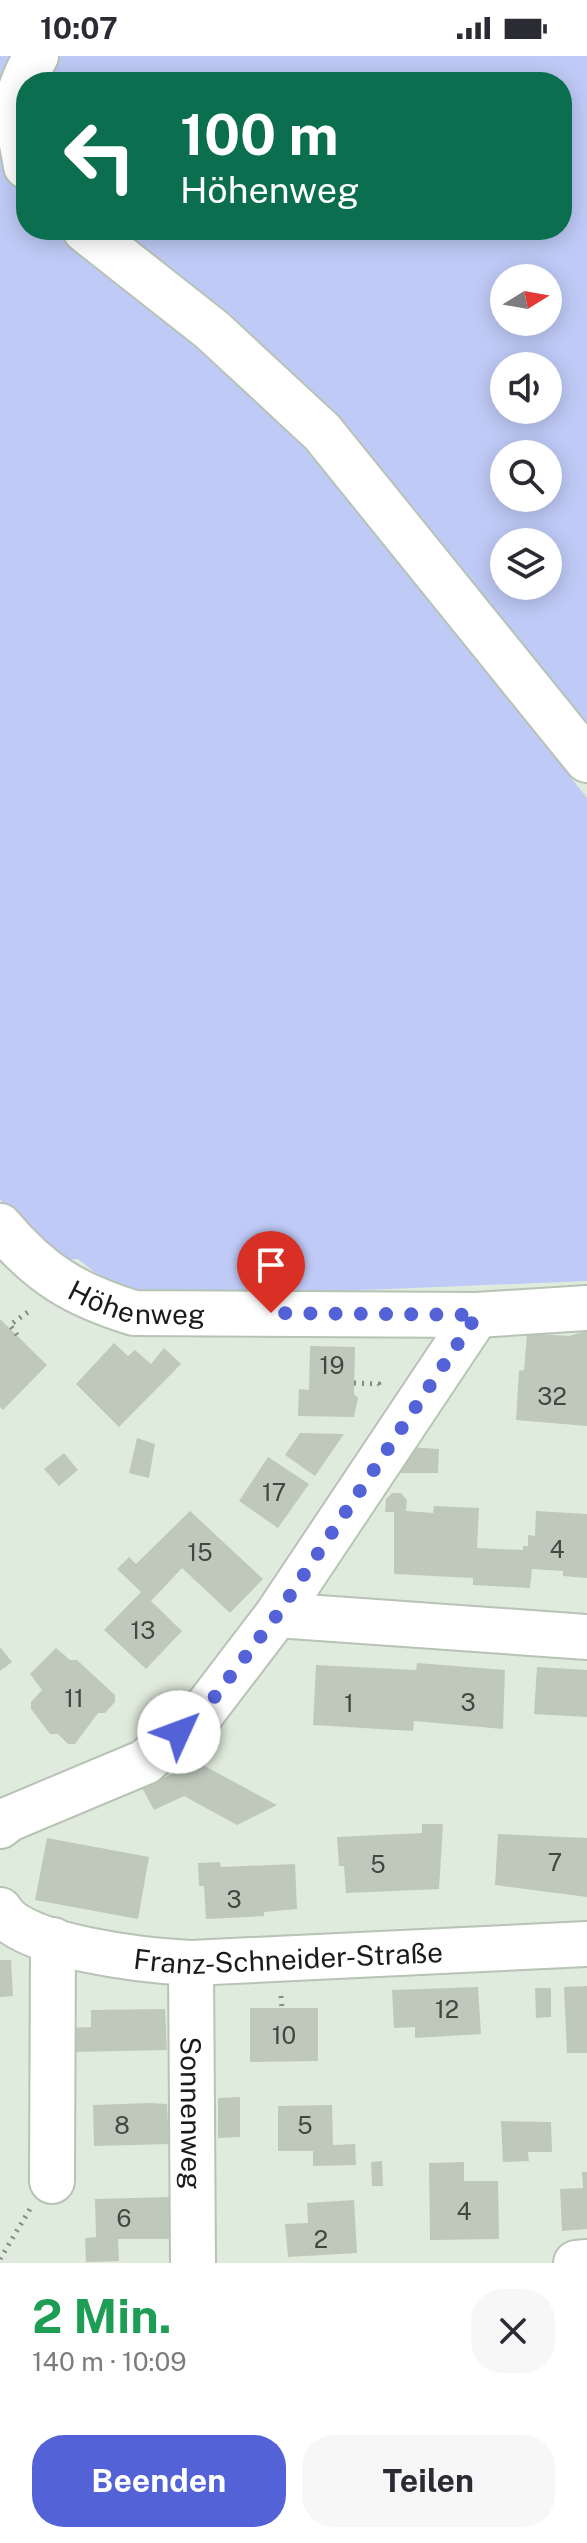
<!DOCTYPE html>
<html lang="de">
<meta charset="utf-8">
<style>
:root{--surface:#fff;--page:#f7f7f7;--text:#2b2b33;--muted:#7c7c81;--accent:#5462d8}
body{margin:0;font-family:"Public Sans",sans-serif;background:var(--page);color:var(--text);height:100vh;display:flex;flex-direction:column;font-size:30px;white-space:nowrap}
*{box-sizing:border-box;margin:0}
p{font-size:26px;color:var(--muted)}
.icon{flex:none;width:44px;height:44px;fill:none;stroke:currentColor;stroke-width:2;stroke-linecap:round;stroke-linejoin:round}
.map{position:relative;height:2207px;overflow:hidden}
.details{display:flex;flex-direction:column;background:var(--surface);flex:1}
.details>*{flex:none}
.hud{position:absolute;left:16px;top:16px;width:556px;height:168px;border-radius:32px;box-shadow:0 4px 20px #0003;background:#0b6e4f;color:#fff;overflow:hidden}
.needle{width:52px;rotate:79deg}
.buttons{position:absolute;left:490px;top:208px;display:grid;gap:16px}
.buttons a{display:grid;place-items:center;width:72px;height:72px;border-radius:50%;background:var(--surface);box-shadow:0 4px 20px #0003;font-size:40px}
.pin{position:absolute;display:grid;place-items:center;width:68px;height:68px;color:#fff;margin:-82px -34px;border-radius:50% 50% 50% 0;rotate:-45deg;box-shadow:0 0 8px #0007}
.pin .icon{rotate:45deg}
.me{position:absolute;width:88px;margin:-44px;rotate:47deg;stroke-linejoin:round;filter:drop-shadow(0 0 6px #0008)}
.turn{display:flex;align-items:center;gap:28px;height:168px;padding:0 32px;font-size:36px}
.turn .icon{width:104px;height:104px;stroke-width:2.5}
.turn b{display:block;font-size:56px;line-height:68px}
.round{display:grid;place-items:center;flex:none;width:84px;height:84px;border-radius:32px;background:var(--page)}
.overview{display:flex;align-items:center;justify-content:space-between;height:136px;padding:0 32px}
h1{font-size:48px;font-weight:700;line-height:60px;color:#1e9e55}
.cta{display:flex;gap:16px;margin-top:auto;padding:16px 32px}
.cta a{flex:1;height:92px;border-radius:32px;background:var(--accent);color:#fff;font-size:32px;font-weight:700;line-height:92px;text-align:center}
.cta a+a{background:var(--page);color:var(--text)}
.status{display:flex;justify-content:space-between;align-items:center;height:56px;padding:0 40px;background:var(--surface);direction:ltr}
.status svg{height:22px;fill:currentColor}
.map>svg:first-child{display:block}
</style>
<div class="status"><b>10:07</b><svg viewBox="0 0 49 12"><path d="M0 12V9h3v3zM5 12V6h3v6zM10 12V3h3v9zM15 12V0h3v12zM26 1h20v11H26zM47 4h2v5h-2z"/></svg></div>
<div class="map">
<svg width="587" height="2207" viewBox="0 0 587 2207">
<rect width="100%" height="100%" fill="#dfebdc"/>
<path fill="#bfcaf6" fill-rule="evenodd" d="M0 0H28L26 174H562V26H45L54 0H587V693L310 391 587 742V1225L241 1239 116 1233 78 1203 54 1204 0 1143ZM504 222H548V266H504ZM504 310H548V354H504ZM504 398H548V442H504ZM504 486H548V530H504Z"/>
<path fill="#bec9bb" d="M0 1263 47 1309 3 1354 0 1351Z
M587 1275V1370L516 1364 519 1315 524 1314 527 1277 569 1280Z
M114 1287 128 1300 135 1294 151 1308 164 1292 181 1308 119 1371 76 1328Z
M310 1290 355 1291 354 1338 358 1342 354 1361 298 1360 299 1333 309 1334Z
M300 1377 344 1378 315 1420 285 1399Z
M137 1382 155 1388 149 1422 129 1417Z
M407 1391 439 1393 438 1417H390Z
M64 1397 78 1414 59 1430 44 1413Z
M268 1401 309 1428 278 1472 239 1445Z
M392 1437H401L407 1444 406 1455 433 1457 434 1450 479 1452 477 1492 523 1494V1490H528V1479L535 1480 536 1455 587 1458V1522L563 1520V1515L532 1513 530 1532 473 1529V1522L394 1518V1456H385L386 1443Z
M190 1455 263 1523 230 1557 182 1512 151 1545 182 1575 146 1613 104 1574 141 1536 117 1513 129 1501 136 1508Z
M0 1591 12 1606 0 1615Z
M56 1592 70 1604H77L115 1639V1646L105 1657H98L75 1688H68L58 1678H50L31 1653V1646L42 1634 30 1618Z
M417 1607 505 1614 503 1673 414 1665 413 1675 313 1669 316 1609 416 1614Z
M537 1611 587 1614V1661L534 1658Z
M197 1706 277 1749 237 1769 184 1740 154 1754 142 1732Z
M422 1768H443L439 1833 346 1837 344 1810H339L337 1781 422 1777Z
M498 1778 587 1782V1841L495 1829Z
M47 1782 149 1801 138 1863 35 1844Z
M220 1806 221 1811 295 1808 297 1853 264 1856V1860L206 1863 204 1830H199L198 1807Z
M0 1904H11L13 1940 0 1941Z
M587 1930V1997H567L564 1931Z
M478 1931 481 1978 415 1982V1971L394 1972 392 1934Z
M535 1932H551V1961L536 1962Z
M250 1952H318V2005L250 2006Z
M165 1953 167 1994 71 1996 70 1972 91 1971V1954Z
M240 2041V2081L218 2082V2042Z
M150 2047 167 2048 169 2088 94 2090 93 2049Z
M332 2049 333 2089 355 2088 356 2109 313 2110V2095H278V2050Z
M501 2065 551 2066 552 2096H528L529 2105 503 2106Z
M382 2105 383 2130H372L371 2106Z
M464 2106V2125H498L499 2183 430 2184 429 2107Z
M582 2116H587V2173L562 2175 560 2133 583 2132Z
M170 2141 171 2183H118L119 2205 86 2206 85 2182 96 2181 95 2143Z
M354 2144 357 2197 288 2201 285 2168 308 2167 307 2147Z"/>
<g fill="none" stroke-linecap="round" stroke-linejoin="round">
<defs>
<g id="minor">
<path d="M26 110C17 57 9 48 36 0"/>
<path d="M85 174 212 274 322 376 587 704"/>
<path id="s1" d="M0 1170C40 1218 75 1239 134 1257L477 1259 587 1252"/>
<path d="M277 1559 587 1581"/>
<path d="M0 1770 9 1763 145 1706 203 1656 277 1559 477 1259"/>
<path id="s2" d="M0 1854C21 1892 150 1905 191 1907L587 1888"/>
<path id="s3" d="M191 1907 193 2207"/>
<path d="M52 2125 53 1884"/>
<path d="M576 2207 587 2206"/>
</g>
</defs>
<use href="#minor" stroke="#b7c3b4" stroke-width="48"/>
<path stroke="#848c82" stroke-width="5" stroke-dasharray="2 6" stroke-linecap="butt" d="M17 1279 10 1269 32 1253
M354 1327 379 1328 380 1333
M281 1940 282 1952
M0 2203 30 2153"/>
<use href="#minor" stroke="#fff" stroke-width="44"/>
</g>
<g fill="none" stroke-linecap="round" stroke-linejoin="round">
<path stroke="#5462d8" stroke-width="14" stroke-dasharray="0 25.2" d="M179 1676 203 1656 277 1559 477 1259 271 1257"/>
</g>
<g text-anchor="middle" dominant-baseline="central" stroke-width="6" stroke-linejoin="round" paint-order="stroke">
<g font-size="24" fill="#424841">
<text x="332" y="1309">19</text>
<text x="552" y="1340">32</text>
<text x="274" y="1436">17</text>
<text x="557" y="1493">4</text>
<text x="200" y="1496">15</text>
<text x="143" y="1574">13</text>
<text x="74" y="1642">11</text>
<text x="468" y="1646">3</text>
<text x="349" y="1647">1</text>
<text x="555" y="1806">7</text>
<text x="378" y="1808">5</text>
<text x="234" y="1843">3</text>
<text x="447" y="1953">12</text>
<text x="284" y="1979">10</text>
<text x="122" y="2069">8</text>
<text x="305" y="2069">5</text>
<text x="464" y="2155">4</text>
<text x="124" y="2162">6</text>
<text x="321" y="2183">2</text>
</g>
<g font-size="28" fill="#191d18" stroke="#fff">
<text stroke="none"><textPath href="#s1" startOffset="164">Höhenweg</textPath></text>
<text stroke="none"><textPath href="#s2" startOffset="300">Franz-Schneider-Straße</textPath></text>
<text stroke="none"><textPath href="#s3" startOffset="150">Sonnenweg</textPath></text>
</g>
</g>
</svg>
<div class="buttons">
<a><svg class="needle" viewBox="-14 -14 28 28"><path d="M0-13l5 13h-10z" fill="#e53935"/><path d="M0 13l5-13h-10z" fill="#7c7c81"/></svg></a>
<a><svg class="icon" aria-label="sound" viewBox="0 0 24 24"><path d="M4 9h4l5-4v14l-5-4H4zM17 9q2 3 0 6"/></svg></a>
<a><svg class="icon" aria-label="search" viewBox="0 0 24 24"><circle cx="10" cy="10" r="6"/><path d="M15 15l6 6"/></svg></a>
<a><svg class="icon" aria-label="layers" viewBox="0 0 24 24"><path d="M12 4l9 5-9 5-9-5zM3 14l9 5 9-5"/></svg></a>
</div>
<div class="pin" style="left:271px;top:1257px;background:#d93025"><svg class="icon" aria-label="arrive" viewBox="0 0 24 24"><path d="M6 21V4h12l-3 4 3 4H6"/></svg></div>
<svg class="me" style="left:179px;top:1676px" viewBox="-20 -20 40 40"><circle r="19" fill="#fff"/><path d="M0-13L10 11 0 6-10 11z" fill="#5462d8"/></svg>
<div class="hud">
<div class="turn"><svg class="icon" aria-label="left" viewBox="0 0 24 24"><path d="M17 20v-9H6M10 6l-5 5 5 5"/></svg><div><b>100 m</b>Höhenweg</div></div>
</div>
</div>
<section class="details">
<div class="overview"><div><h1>2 Min.</h1><p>140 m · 10:09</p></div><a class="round"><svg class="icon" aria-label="close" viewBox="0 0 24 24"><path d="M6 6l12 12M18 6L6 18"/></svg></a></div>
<div class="cta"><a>Beenden</a><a>Teilen</a></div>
</section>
